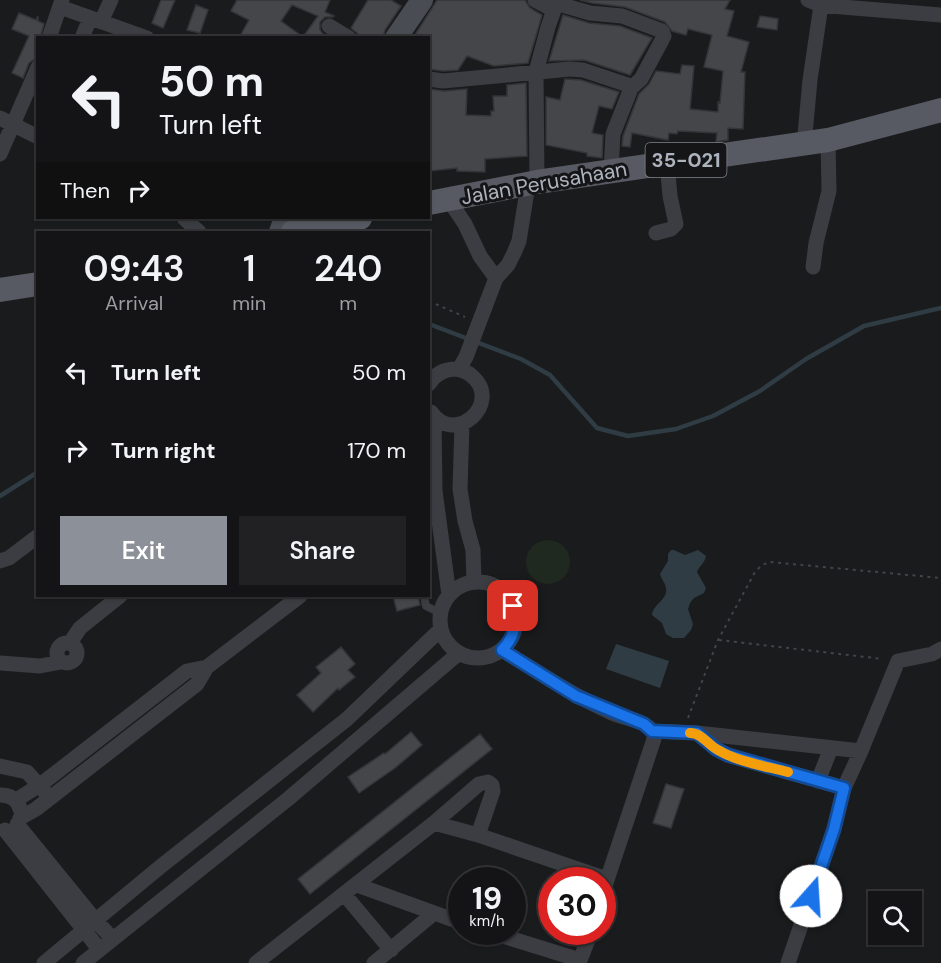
<!DOCTYPE html>
<style>
:root{--surface:#141416;--page:#212123;--text:#f1f3f6;--muted:#9d9ea1;--line:#333335;--accent:#8c9099}
body{margin:0;font-family:"DM Sans",sans-serif;background:var(--page);color:var(--text);height:100vh;display:flex;flex-direction:column;font-size:22px;white-space:nowrap}
*{box-sizing:border-box;margin:0}
p{font-size:20px;color:var(--muted)}
.icon{flex:none;width:33px;height:33px;fill:none;stroke:currentColor;stroke-width:2;stroke-linecap:round;stroke-linejoin:round}
.map{position:relative;flex:1;overflow:hidden}
.sheet{position:absolute;left:36px;top:231px;width:394px;height:366px;display:flex;flex-direction:column;background:var(--surface);border-radius:0px;box-shadow:0 2px 4px #0004,0 0 0 2px var(--line)}
.sheet>*{flex:none}
.hud{position:absolute;left:36px;top:36px;width:394px;height:183px;border-radius:0px;box-shadow:0 2px 4px #0004,0 0 0 2px var(--line);background:#141416;color:var(--text);overflow:hidden}
.fabs{position:absolute;left:868px;top:891px;display:grid;gap:12px}
.fabs a{display:grid;place-items:center;width:54px;height:54px;border-radius:0px;background:var(--surface);box-shadow:0 2px 4px #0004,0 0 0 2px var(--line);font-size:30px}
.speed{position:absolute;left:448px;top:867px;display:flex;gap:12px;font-size:30px;font-weight:700;text-align:center}
.speed>*{display:grid;place-content:center;width:78px;height:78px;border-radius:50%;background:var(--surface);box-shadow:0 2px 4px #0004,0 0 0 2px var(--line);line-height:1}
.speed small{font-size:15px;font-weight:400}
.speed .limit{border:9px solid #d22;background:#fff;color:#111}
.pin{position:absolute;display:grid;place-items:center;width:51px;height:51px;color:#fff;margin:-26px;border-radius:12px;box-shadow:0 3px 9px #0006}
.me{position:absolute;width:66px;margin:-33px;rotate:19deg;stroke-linejoin:round;filter:drop-shadow(0 0 4px #0008)}
.turn{display:flex;align-items:center;gap:21px;height:126px;padding:0 24px;font-size:27px}
.turn .icon{width:78px;height:78px;stroke-width:2.5}
.turn b{display:block;font-size:42px;line-height:51px}
.then{display:flex;align-items:center;height:57px;padding:0 24px;background:#0003;gap:12px;font-size:22px}
.eta{display:flex;justify-content:space-evenly;align-items:center;height:102px;text-align:center}
.eta b{font-size:36px;font-weight:600;line-height:42px}
.action{display:flex;gap:12px;margin-top:auto;padding:12px 24px}
.action a{flex:1;height:69px;border-radius:0px;background:var(--accent);color:#fff;font-size:24px;font-weight:600;line-height:69px;text-align:center}
.action a+a{background:var(--page);color:var(--text)}
ul{padding:0;list-style:none}
li{display:flex;align-items:center;gap:18px;height:78px;padding:0 24px}
li div{flex:1}
li b{display:block;font-size:22px}
li em{font-style:normal}
.map>svg:first-child{display:block}
</style>
<div class="map">
<svg width="941" height="963" viewBox="0 0 941 963">
<rect width="100%" height="100%" fill="#1a1b1d"/>
<path fill="#202920" d="M526 562a22 22 0 1 1 44 0a22 22 0 1 1-44 0Z"/>
<path fill="#2f3c43" d="M671 550H674L685 555 698 550 706 556C705 563 699 566 697 572L706 588 704 593 694 598 690 603 688 609 693 624 691 630 684 638H673L666 634 662 623 652 615C653 604 668 600 666 588 665 582 661 579 660 574L668 561V554Z
M616 644 669 661 660 688 606 669Z"/>
<g fill="none" stroke-linecap="round" stroke-linejoin="round">
<path stroke="#2f3c43" stroke-width="4.5" d="M429 324 521 359 550 375 597 428 628 436 676 429 713 416 760 391 806 359 864 326 941 308
M0 496 38 472"/>
</g>
<path fill="#44464a" stroke="#343539" stroke-width="1.5" fill-rule="evenodd" d="M161 0H175L163 28 152 23Z
M237 0H330L325 12 334 16 333 17H325L320 22V30L326 38H239L249 20 231 11ZM292 5 318 16 303 37 281 21Z
M368 0H391L401 6 385 30 383 38H359L357 33 351 28Z
M437 0H525L530 8 542 15 528 63 494 66 467 56 458 70 443 71 429 69V38H413Z
M580 0H730L725 9 734 11 727 36 749 42 741 72H745L743 129 728 128V140L716 142 717 133 678 131 677 134 669 133 668 140 632 133 630 147 622 146 623 136 639 94 649 84 656 71 680 74 682 65 694 66 690 109 718 112V102L720 103 723 71 704 67 712 35 688 29 686 35 672 31 665 22 625 7 592 3Z
M196 5 208 10 200 33 187 30Z
M19 13 36 20 38 16V21L44 24 40 38H38V57L29 63 23 78 12 73 29 36 12 29Z
M563 15 589 23 620 26 652 38 630 75 584 60 549 61Z
M760 16 778 19 777 30 757 27Z
M565 79 581 80 619 92 612 109 599 106 592 133 603 135 602 158 587 156V153L546 145V97L560 100Z
M526 83 527 156 485 159V172L457 171V168L429 171V89L444 91 467 89 466 115 491 116V111H494L493 96H507V85Z
M393 596H418L420 605 397 611Z
M341 647 355 664 348 670 355 677 339 690 338 688 313 712 297 695 321 673 316 667Z
M411 732 422 745 395 768 359 793 348 777 384 753 385 754Z
M480 734 492 749 310 894 298 879Z
M666 784 684 789 671 828 653 823Z"/>
<g fill="none" stroke-linecap="round" stroke-linejoin="round">
<path stroke="#41444a" stroke-width="2" stroke-dasharray="3 4.5" stroke-linecap="butt" d="M429 301 465 317
M719 640 883 659
M688 718 718 640 755 572 762 565 770 562 941 578"/>
<path stroke="#3b3d42" stroke-width="8" d="M424 596 426 606 440 613"/>
<path stroke="#3b3d42" stroke-width="15" d="M535 0 554 10
M808 0 821 5 842 7 941 15
M559 4 590 13 622 16 662 31 664 36 662 40 641 79 631 88
M60 7 147 38
M101 22 111 0
M329 26 349 38
M49 38 62 0
M82 38 90 18
M429 79 443 81 570 69 583 70 628 85 631 88 630 91 613 134 611 171
M0 118 38 137
M804 145 810 80 821 5
M0 154 38 67
M537 182 536 72 548 27 554 10 560 0
M448 199 465 224 480 256 496 278
M184 218 199 232
M656 233 671 229 676 224 670 196 667 163
M813 267 816 243 829 191 828 140
M459 369 466 357 496 278 508 265 514 253 519 241 528 185
M429 384C435 374 444 369 456 369 463 370 468 372 473 377 502 403 455 447 431 412
M434 417 435 491 449 595
M462 424 460 489 465 521 473 550 474 582
M0 561 9 558 38 536
M440 620a38 38 0 1 1 76 0a38 38 0 1 1-76 0Z
M57 653a10 10 0 1 1 20 0a10 10 0 1 1-20 0Z
M70 643 80 628 120 596
M502 650C538 672 573 696 612 713 626 719 645 720 654 733V739L603 892
M0 663 40 666 61 662
M652 731 697 733 861 751 844 788
M697 733 716 749 727 755 844 788 834 829 788 963
M861 751 898 661 932 654 941 649
M0 766 27 772 45 792
M818 781 831 748
M0 795C10 795 18 799 20 809
M16 800 40 785 187 671 207 667
M20 818 36 809 197 684 207 667 300 596
M434 823 478 835 607 879
M17 824 96 921 112 938
M5 830 99 949
M357 885 462 923
M344 894 391 950
M490 932 580 960
M44 963 160 867 347 719 441 629
M83 963 288 799 459 653
M256 963 434 823 479 784 488 782 492 785 493 791 478 835
M374 963 433 914
M579 963 591 932"/>
<path stroke="#494c53" stroke-width="22" d="M396 38 422 0
M280 232 285 218"/>
<path stroke="#575a62" stroke-width="24" d="M429 203 537 182 828 140 941 110
M293 232 360 218
M0 290 38 284"/>
</g>
<g fill="none" stroke-linecap="round" stroke-linejoin="round">
<defs>
<path id="route" d="M513 606C518 623 515 637 502 650L576 696 644 724 652 731 697 733 716 749 728 755 844 788 834 829 811 896"/>
</defs>
<use href="#route" stroke="#114b97" stroke-width="15"/>
<use href="#route" stroke="#1a73e8" stroke-width="10"/>
<path stroke="#f59e0b" stroke-width="10" d="M690 733C702 733 708 745 718 750 738 762 765 766 788 772"/>
</g>
<g text-anchor="middle" dominant-baseline="central" stroke-width="6" stroke-linejoin="round" paint-order="stroke">
<rect fill="#151518" stroke="#7f848c" stroke-width="1.5" x="645.5" y="143" width="81" height="34" rx="4.5"/>
<g font-size="20" font-weight="bold" fill="#acb3bd">
<text x="686" y="160">35-021</text>
</g>
<g font-size="21" fill="#acb3bd" stroke="#151518">
<text transform="translate(544 183) rotate(-10)">Jalan Perusahaan</text>
</g>
</g>
</svg>
<div class="fabs">
<a><svg class="icon" aria-label="search" viewBox="0 0 24 24"><circle cx="10" cy="10" r="6"/><path d="M15 15l6 6"/></svg></a>
</div>
<div class="speed"><div>19<small>km/h</small></div><div class="limit">30</div></div>
<div class="pin" style="left:513px;top:606px;background:#d93025"><svg class="icon" aria-label="arrive" viewBox="0 0 24 24"><path d="M6 21V4h12l-3 4 3 4H6"/></svg></div>
<svg class="me" style="left:811px;top:896px" viewBox="-20 -20 40 40"><circle r="19" fill="#fff"/><path d="M0-13L10 11 0 6-10 11z" fill="#1a73e8"/></svg>
<div class="hud">
<div class="turn"><svg class="icon" aria-label="left" viewBox="0 0 24 24"><path d="M17 20v-9H6M10 6l-5 5 5 5"/></svg><div><b>50 m</b>Turn left</div></div>
<div class="then">Then<svg class="icon" aria-label="right" viewBox="0 0 24 24"><path d="M7 20v-9h11M14 6l5 5-5 5"/></svg></div>
</div>
<section class="sheet">
<div class="eta">
<div><b>09:43</b><p>Arrival</p></div>
<div><b>1</b><p>min</p></div>
<div><b>240</b><p>m</p></div>
</div>
<ul>
<li><svg class="icon" aria-label="left" viewBox="0 0 24 24"><path d="M17 20v-9H6M10 6l-5 5 5 5"/></svg><div><b>Turn left</b></div><em>50 m</em></li>
<li><svg class="icon" aria-label="right" viewBox="0 0 24 24"><path d="M7 20v-9h11M14 6l5 5-5 5"/></svg><div><b>Turn right</b></div><em>170 m</em></li>
</ul>
<div class="action"><a>Exit</a><a>Share</a></div>
</section>
</div>
